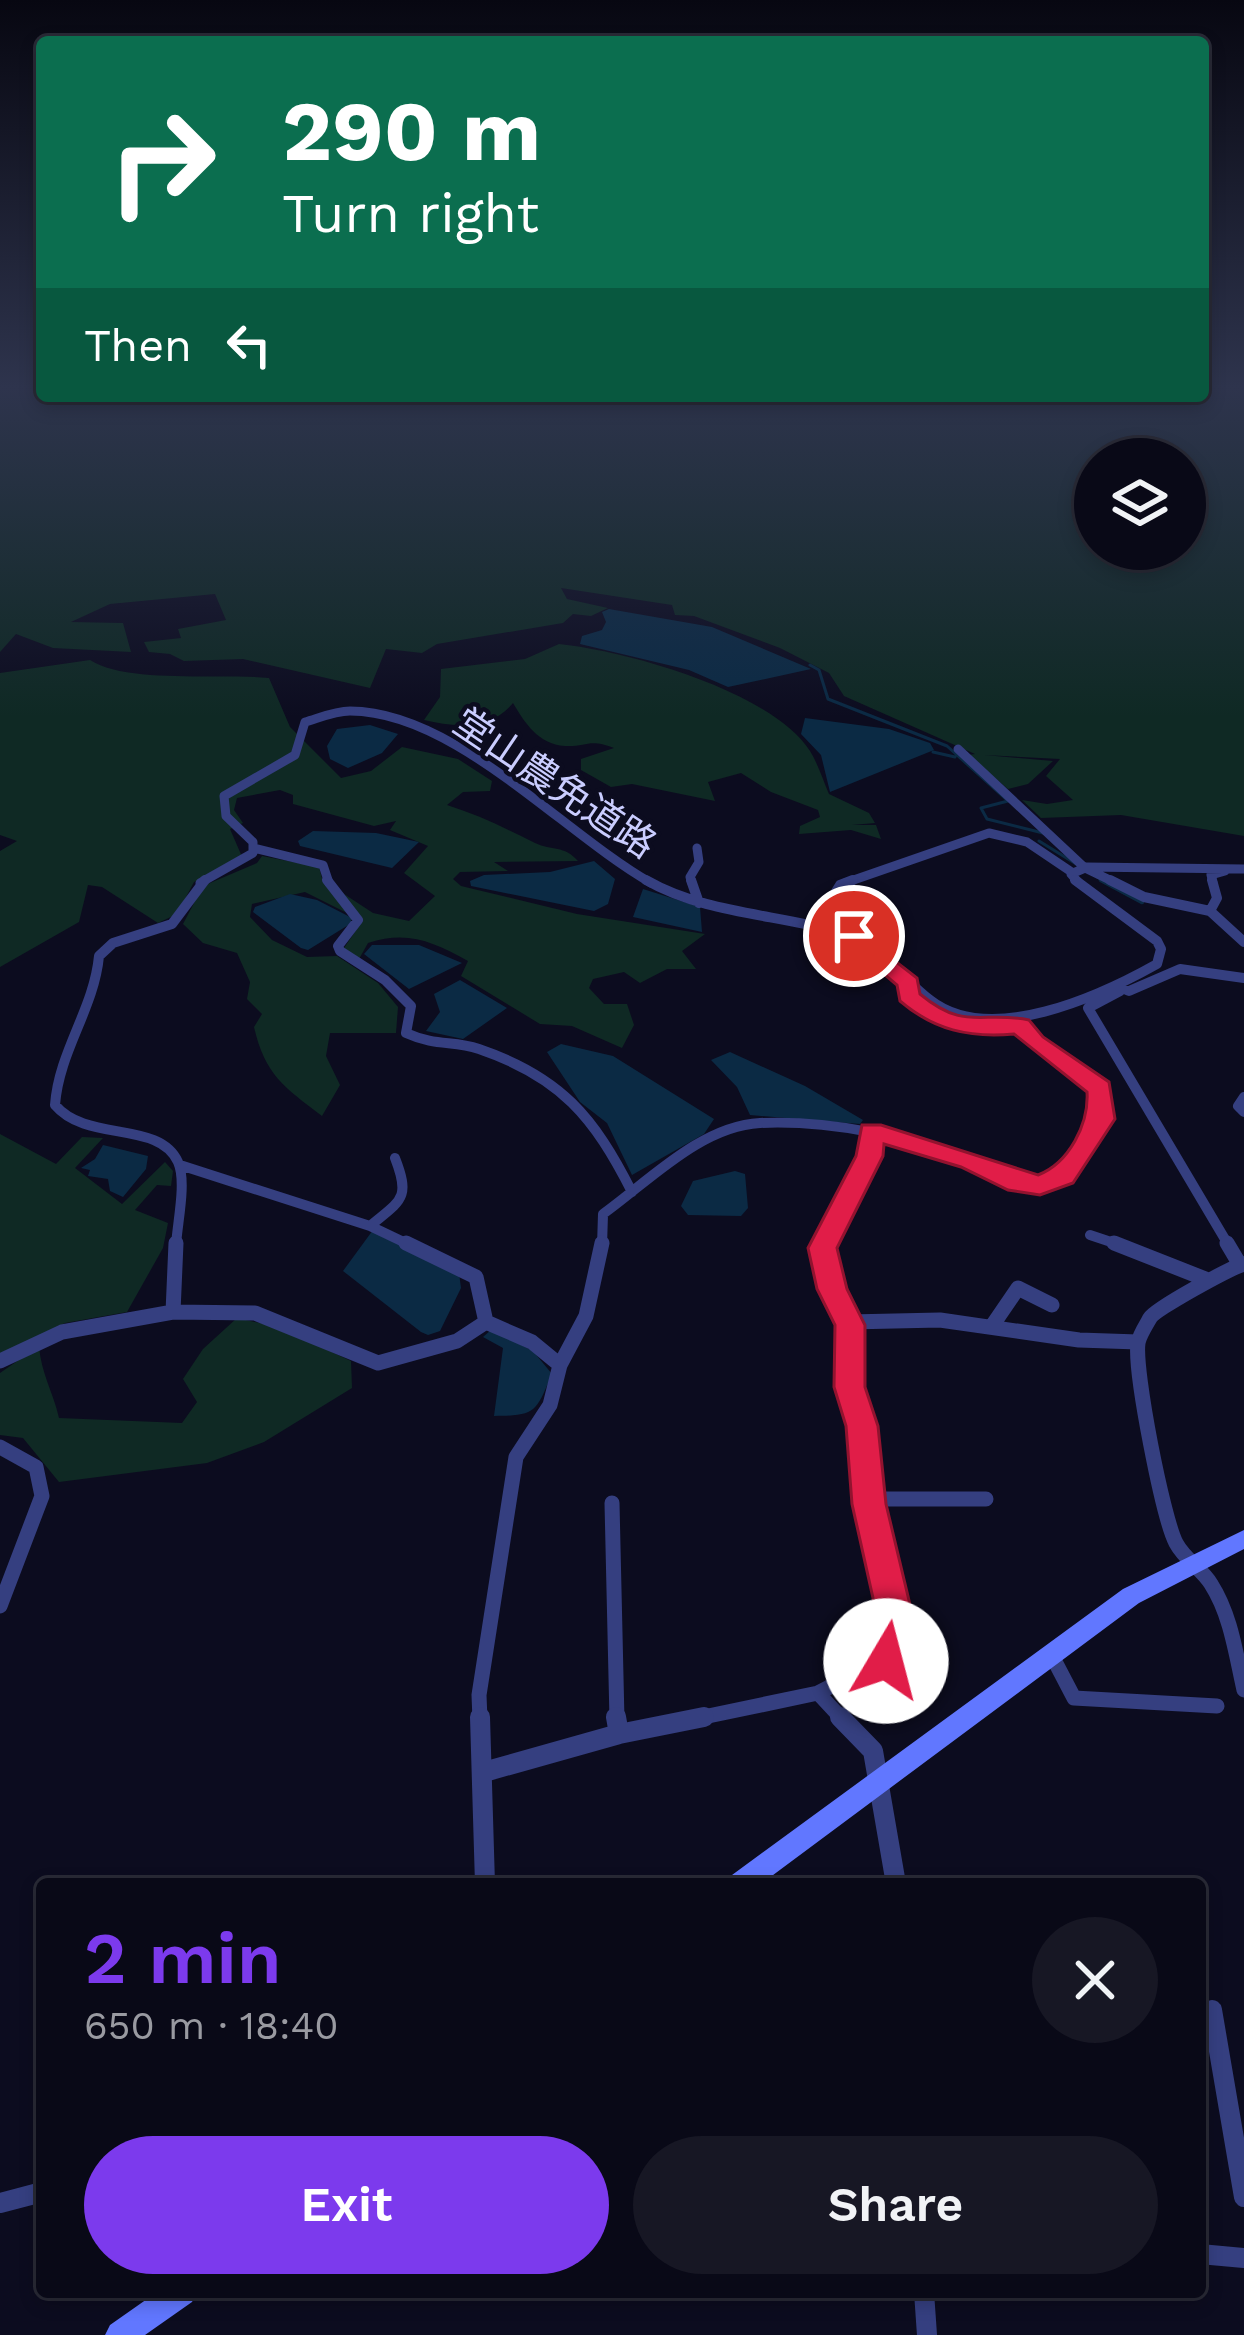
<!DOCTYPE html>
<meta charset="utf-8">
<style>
:root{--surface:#090917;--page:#171724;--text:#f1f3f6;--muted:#999aa1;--line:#292a36;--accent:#7c3aed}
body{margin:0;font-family:"Work Sans","Noto Sans JP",sans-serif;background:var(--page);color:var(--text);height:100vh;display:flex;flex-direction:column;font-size:45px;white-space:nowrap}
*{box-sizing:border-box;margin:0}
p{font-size:39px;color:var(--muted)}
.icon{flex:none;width:66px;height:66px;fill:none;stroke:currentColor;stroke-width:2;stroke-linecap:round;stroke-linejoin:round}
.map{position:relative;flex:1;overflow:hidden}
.drawer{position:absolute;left:36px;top:1878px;width:1170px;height:420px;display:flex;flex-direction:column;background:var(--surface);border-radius:12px;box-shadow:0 6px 18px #0003,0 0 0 3px var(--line)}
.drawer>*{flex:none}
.hud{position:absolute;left:36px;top:36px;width:1173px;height:366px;border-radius:12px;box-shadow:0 6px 18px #0003,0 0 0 3px var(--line);background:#0b6e4f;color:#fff;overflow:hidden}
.tools{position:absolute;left:1074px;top:438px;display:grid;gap:24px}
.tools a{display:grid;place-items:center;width:132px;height:132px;border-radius:50%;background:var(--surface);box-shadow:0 6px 18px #0003,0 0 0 3px var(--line);font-size:60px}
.pin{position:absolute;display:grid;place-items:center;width:102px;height:102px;color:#fff;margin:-51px;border:6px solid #fff;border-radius:50%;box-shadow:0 3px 12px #0007}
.me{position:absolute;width:132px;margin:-66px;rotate:8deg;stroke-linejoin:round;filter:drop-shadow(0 0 9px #0008)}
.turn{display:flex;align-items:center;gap:42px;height:252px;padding:0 48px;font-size:54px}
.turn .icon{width:156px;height:156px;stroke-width:2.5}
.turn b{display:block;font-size:84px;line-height:102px}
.then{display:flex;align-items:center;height:114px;padding:0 48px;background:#0003;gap:24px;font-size:45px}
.round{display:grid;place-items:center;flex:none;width:126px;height:126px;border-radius:63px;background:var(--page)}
.head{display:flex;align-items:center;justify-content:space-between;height:204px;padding:0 48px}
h1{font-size:72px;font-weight:600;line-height:90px;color:var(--accent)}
.button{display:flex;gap:24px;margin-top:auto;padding:24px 48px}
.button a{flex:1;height:138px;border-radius:72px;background:var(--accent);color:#fff;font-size:48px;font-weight:600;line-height:138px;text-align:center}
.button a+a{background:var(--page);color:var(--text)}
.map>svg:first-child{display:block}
</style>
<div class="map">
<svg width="1244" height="2335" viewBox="0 0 1244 2335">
<rect width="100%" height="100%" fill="#0c0c1f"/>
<path fill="#0f2924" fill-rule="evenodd" d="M0 390H42V396H1203V390H1244V836L1121 815 1041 818 1022 800 1047 804 1073 800 1046 776 1060 759 984 755 1053 761 1028 784 1008 789 968 755 975 754 844 696 829 673 780 648 694 616 675 615 672 605 561 588 567 599 608 608 591 616 573 614 563 623 437 644 422 653 386 649 370 688 243 659 184 661 170 654 149 652 144 642 181 638 178 629 226 620 215 594 110 604 71 622 123 623 131 652 53 648 16 634 0 652ZM1095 459H1185V549H1095Z
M559 644C627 651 771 691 810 751 818 764 823 780 829 794L869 813 875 823 852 825H876L881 839 851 830 799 834 800 826 820 817 818 810 771 792 741 773 708 782 715 801 632 784 611 787 581 770V759L614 748C589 738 587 747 565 746 538 744 525 723 513 703 491 730 457 728 424 720L440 697 441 669 525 659Z
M90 660C127 684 221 673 269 678L290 727 341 778 371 771 402 747 458 759 492 781 490 791 463 792 447 805C479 815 507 829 535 843 552 851 564 845 578 861L494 862 508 871 460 872 453 879 461 886 577 914 705 934 682 951 696 969H667L640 983 624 972 593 979 589 988 604 1004H627L634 1025 622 1048 572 1026 540 1024 461 976 468 961C433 942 408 930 368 943L359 959 344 948 361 923 341 892 373 913 409 921 435 896 404 873 428 846 390 830 396 821 374 826 293 804V795L280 790 237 798 234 810 243 823 230 829 243 859 194 882 177 914 158 923 102 887 88 885 79 922 0 967V851L17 841 0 835V673Z
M262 856 319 867 323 882 351 915 305 892 252 904 250 917 272 940 307 957 337 956 378 983 398 1007 396 1033H330L326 1056 340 1085 322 1116C284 1087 265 1075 254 1027L262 1014 247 999 250 982 237 953 203 943 183 924 203 886 257 863Z
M0 1134 56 1164 82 1137 103 1138 75 1168 122 1204 165 1162 173 1171 171 1186 157 1185 135 1210 168 1223 163 1248 127 1312 65 1323 0 1356Z
M237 1318 278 1327 351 1361 352 1388 264 1442 207 1463 59 1482 23 1438 0 1435V1373L39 1346C41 1373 53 1392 59 1418L182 1423 197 1402 183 1379 203 1349Z"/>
<path fill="#0b2a44" d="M609 609 712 627 811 669 728 687 689 670 580 644 582 636 602 630 606 622 602 612Z
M805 718 889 729 930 743 934 750 830 792 821 755 801 734Z
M370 725 398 734 382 753 348 768 330 759 327 746 337 729Z
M313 831 376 833 419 842 392 868 300 846 298 841Z
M594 861 615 879 608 904 594 911 471 886 470 881 484 875 550 872Z
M643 889 700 907 702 932 633 917Z
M290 894 317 900 352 918 350 924 308 950 301 948 253 912 255 907Z
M372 945H419L462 963 409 989 364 954Z
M460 980 507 1008 463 1039 426 1031 440 1012 434 994Z
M561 1044 613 1056 714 1119 704 1134 632 1175 607 1123 580 1102 547 1052Z
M730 1052 805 1086 863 1120 860 1124 750 1115 737 1087 711 1060Z
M103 1145 148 1156 146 1169 123 1197 110 1191 108 1179 88 1176 90 1170 81 1168 95 1159Z
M735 1171 745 1174 748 1208 741 1216 688 1215 681 1206 693 1181Z
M373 1230 459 1273 461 1288 440 1331 428 1335 421 1332 343 1271Z
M491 1330 533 1351 552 1374C536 1411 537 1416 494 1416L503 1348 483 1337Z"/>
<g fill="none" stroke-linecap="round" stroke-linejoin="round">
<path stroke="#0b2a44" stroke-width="3" d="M810 665 819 670 828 699 947 746 1008 801 981 808 987 819 1043 833
M933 752 955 757
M1039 841 1107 883"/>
<path stroke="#0b2a44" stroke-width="4.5" d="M1101 880 1142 902"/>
<path stroke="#353f80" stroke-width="9" d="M958 749 1085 868 1071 874 1079 883
M254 848 323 865 329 883
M1086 867 1244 869
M1085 868 1116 883
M200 883 253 853V842L226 816 224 796 295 755 305 722C319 718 335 711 350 711 454 711 563 833 651 883
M692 883 690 877 699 862 697 848
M845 883 989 833 1027 842 1073 873
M1213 883 1211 875 1225 871"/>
<path stroke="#353f80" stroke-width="10" d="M327 880 358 920 338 946 340 951 385 980 411 1006 406 1033C437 1047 452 1040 479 1049 561 1077 594 1117 632 1192
M646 880C705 914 778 914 842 933 879 944 901 978 930 1000 990 1047 1100 996 1157 964L1161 949 1157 941 1075 880
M691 880 699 903
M853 880 840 885 832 898 868 930 861 942
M1110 880 1144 897 1210 911 1244 942
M1210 911 1217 898 1212 880
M1117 986 1129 991 1180 969 1244 978
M1120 991 1088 1008 1229 1246
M1244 1097 1238 1106 1244 1112
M180 1165 370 1226 412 1246
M370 1226C401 1200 411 1199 395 1158
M1090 1235 1123 1246
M176 1246C177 1224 187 1182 178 1162 159 1120 87 1143 55 1105 59 1051 94 1009 99 956L113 943 172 924 205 880
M602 1246 603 1214C649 1181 701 1126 760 1123 829 1120 902 1136 967 1159 990 1167 1010 1185 1035 1185 1065 1184 1098 1145 1102 1117 1103 1108 1101 1097 1100 1089L1034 1042 1020 1026C977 1028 943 1023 908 996L909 983
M824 1246 869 1156 871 1131"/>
<path stroke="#353f80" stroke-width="15" d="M406 1243 476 1277 486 1322 532 1342 560 1365 550 1405 516 1457 479 1695 480 1720
M1114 1243 1208 1280
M1227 1243 1240 1265
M1244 1264C1230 1268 1155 1309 1150 1318 1146 1325 1139 1336 1138 1343 1134 1371 1163 1518 1176 1543 1185 1560 1202 1569 1211 1584 1231 1615 1236 1655 1244 1690
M173 1312 255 1313 378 1363 457 1341 486 1322
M849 1322 940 1320 1079 1340 1138 1342
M992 1326 1018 1288 1052 1305
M0 1361 62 1332 173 1312 176 1243
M560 1365 586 1316 602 1243
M0 1447 36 1467 42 1496 0 1606
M612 1503 617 1720
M869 1504 882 1499H986
M1051 1654 1074 1698 1217 1706
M818 1693 843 1720
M689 1720 818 1693 899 1651 869 1504 862 1426 850 1387V1325L832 1289 825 1243"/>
<path stroke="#353f80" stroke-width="20" d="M480 1717 485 1884
M616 1717 619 1734
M840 1717 873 1751 896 1884
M484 1772 619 1734 704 1717
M1212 2010 1244 2197
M0 2203 42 2192
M1200 2254 1244 2258
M924 2292 927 2335"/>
<path fill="#6177ff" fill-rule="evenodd" d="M1244 1530V1549L1139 1603 761 1884H729L732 1875 1123 1589Z
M157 2292H197L192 2302 145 2335H105L110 2325Z"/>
</g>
<linearGradient id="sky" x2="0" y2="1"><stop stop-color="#070711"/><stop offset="0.54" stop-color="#2e344d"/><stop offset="1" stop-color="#2e344d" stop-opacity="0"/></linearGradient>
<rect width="1244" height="717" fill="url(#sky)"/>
<path fill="#e11d48" stroke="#92132f" stroke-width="3" d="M854 929 917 978 920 994C966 1032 981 1010 1029 1020L1043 1037 1109 1082 1115 1119 1073 1183 1040 1195 1008 1190 961 1167 884 1144 883 1156 837 1248 847 1289 865 1325V1387L878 1426 886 1504 917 1634 912 1663 886 1678 873 1673 868 1661 881 1643V1634L852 1504 846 1426 834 1387 835 1325 817 1289 808 1248 856 1156 862 1125H881L1038 1175C1069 1163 1089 1124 1087 1092L1014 1034C969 1038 934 1030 900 1001L897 985 845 941V931Z"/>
<g text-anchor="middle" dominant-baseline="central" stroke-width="9" stroke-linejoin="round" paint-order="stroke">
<g font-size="39" fill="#cacdff" stroke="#0c0c1f">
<text transform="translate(555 783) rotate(34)">堂山農免道路</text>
</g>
</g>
</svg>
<div class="tools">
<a><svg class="icon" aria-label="layers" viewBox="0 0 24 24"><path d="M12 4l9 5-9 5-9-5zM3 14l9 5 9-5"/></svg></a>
</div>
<div class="pin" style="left:854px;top:936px;background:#d93025"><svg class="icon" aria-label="arrive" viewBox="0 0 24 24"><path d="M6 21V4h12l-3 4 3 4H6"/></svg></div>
<svg class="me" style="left:886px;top:1661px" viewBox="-20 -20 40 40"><circle r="19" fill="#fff"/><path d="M0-13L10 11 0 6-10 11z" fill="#e11d48"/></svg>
<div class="hud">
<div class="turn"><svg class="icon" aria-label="right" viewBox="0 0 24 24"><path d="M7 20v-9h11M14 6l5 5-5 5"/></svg><div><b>290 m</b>Turn right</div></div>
<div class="then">Then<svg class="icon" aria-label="left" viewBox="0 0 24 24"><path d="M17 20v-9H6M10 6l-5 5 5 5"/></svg></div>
</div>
<section class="drawer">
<div class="head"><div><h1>2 min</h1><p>650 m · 18:40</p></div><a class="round"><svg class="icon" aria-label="close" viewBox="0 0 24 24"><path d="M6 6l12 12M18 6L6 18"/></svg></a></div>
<div class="button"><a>Exit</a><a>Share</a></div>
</section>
</div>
